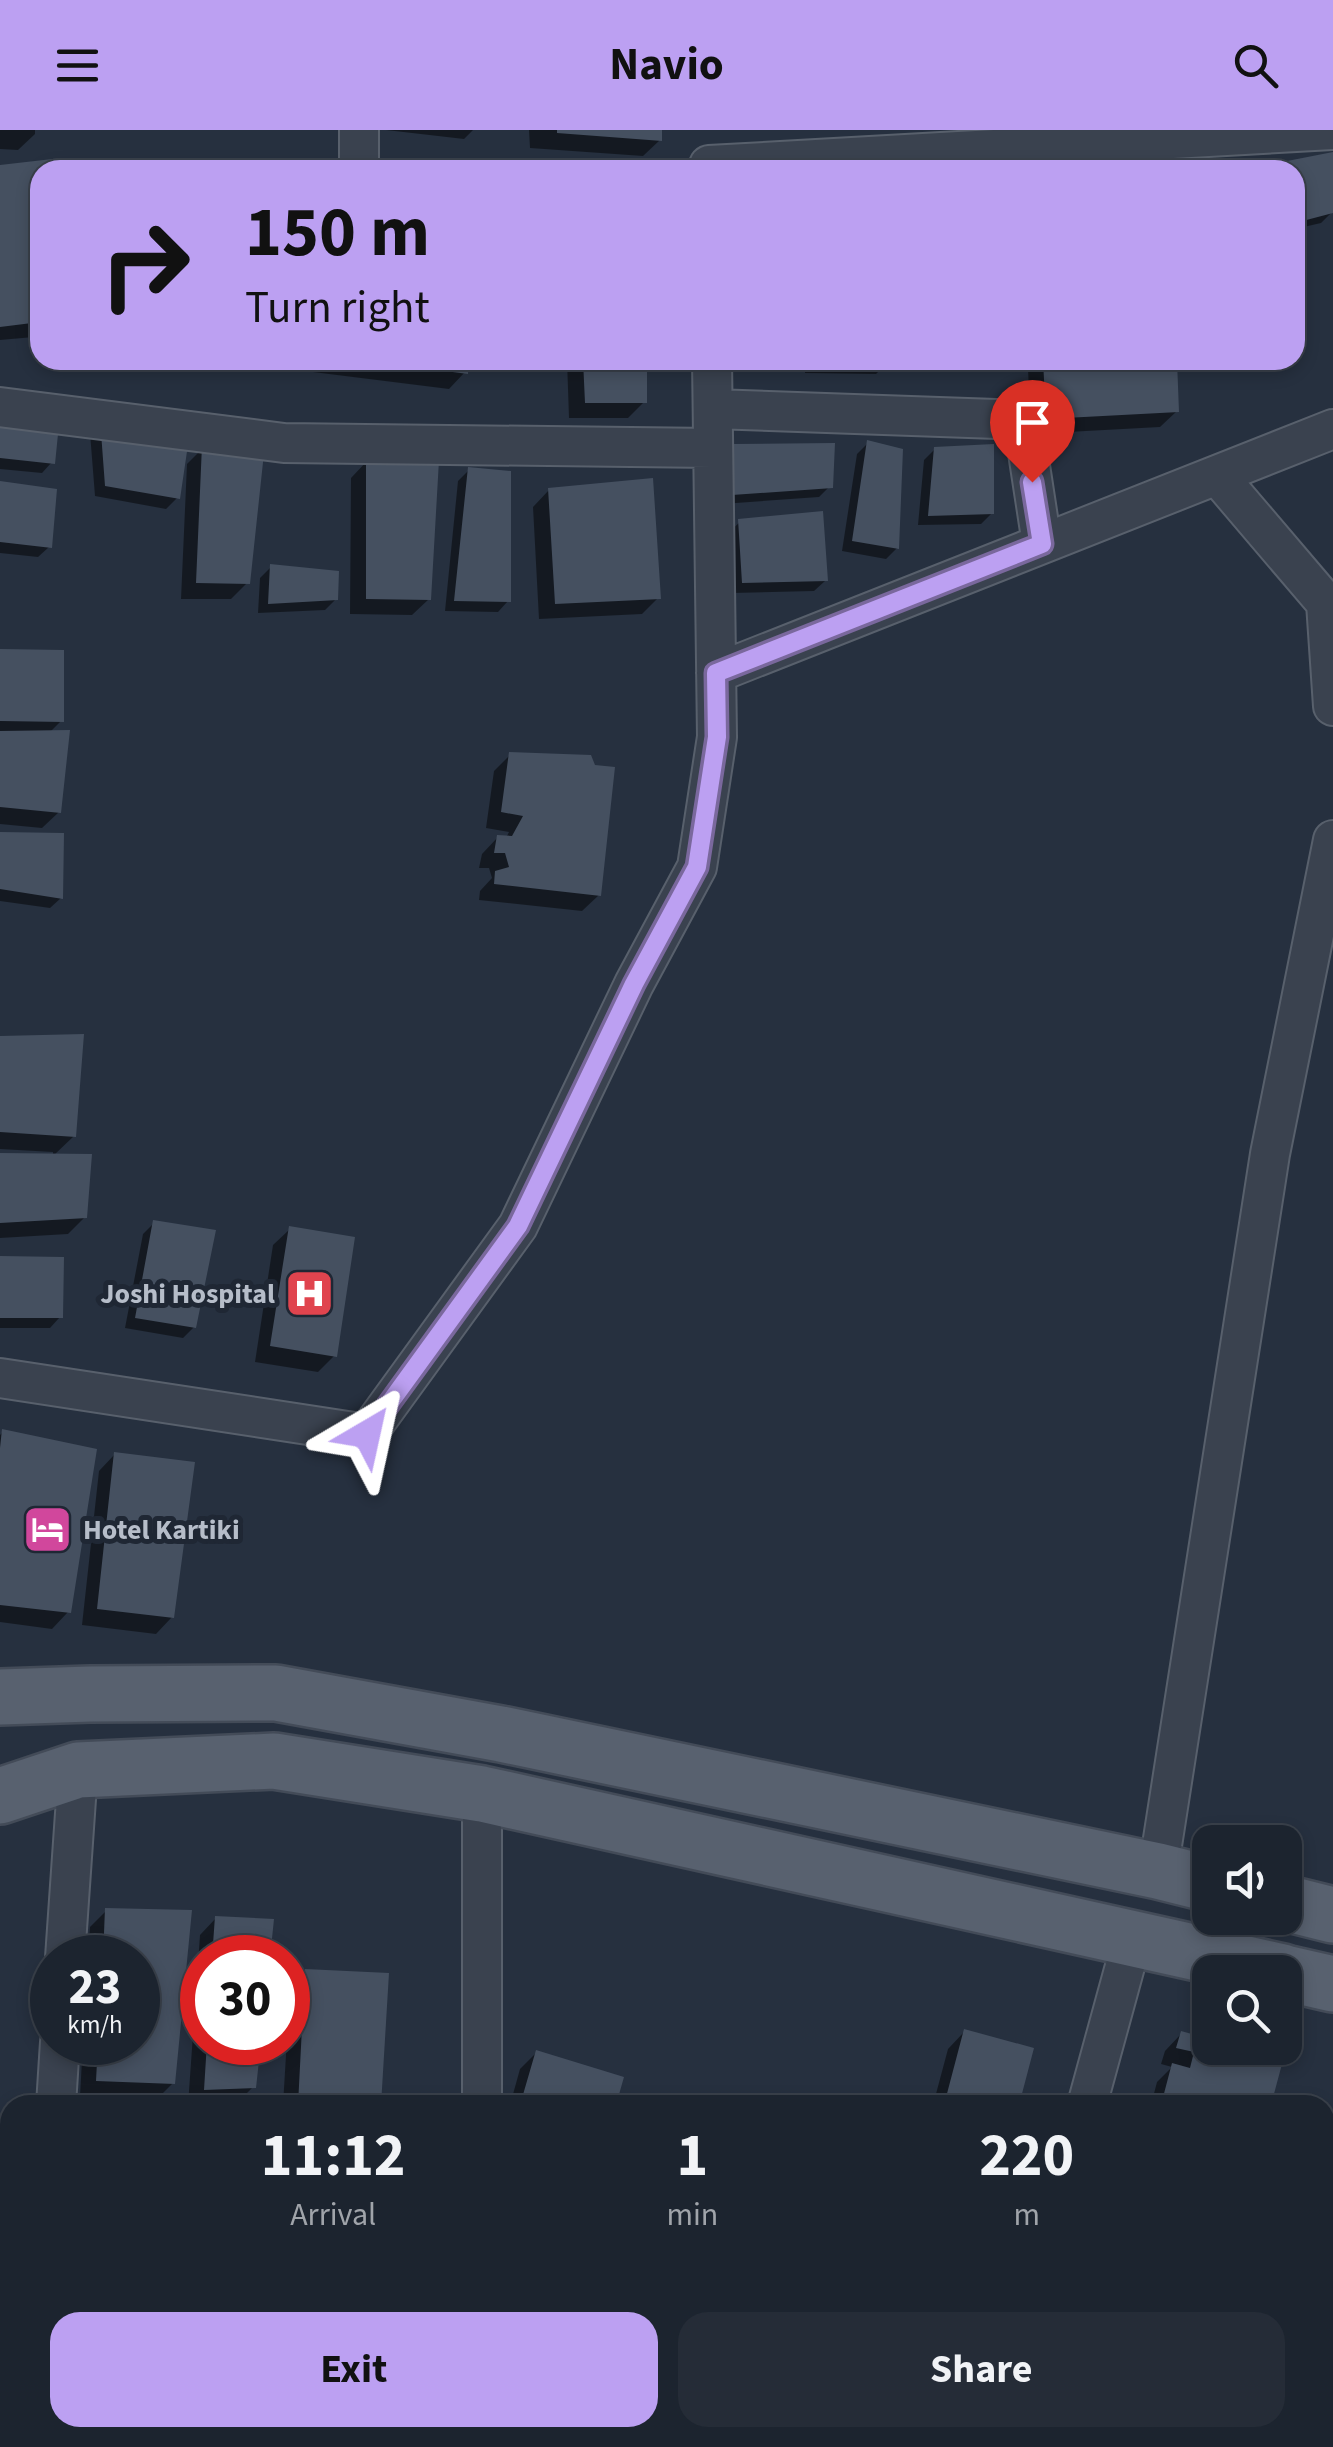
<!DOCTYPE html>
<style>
:root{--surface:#1c242f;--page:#252c37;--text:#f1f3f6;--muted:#a0a4aa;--line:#3a414b;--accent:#bca0f2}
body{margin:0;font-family:"Source Sans 3",sans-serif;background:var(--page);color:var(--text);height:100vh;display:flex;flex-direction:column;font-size:38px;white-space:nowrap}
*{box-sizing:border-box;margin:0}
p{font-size:32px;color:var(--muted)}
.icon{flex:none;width:55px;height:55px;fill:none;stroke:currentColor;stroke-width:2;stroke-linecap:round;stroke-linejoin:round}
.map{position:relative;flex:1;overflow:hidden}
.panel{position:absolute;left:0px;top:1965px;width:1335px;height:352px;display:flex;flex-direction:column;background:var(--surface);border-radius:30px 30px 0 0;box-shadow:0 5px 15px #0003,0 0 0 2px var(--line)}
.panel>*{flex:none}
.guide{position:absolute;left:30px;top:30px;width:1275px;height:210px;border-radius:30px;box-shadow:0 5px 15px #0003,0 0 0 2px var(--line);background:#bca0f2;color:#111;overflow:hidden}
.fabs{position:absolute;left:1192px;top:1695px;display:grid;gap:20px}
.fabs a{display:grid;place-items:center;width:110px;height:110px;border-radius:20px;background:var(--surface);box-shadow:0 5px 15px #0003,0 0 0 2px var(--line);font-size:50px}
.speed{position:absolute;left:30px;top:1805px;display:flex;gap:20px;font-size:50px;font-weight:700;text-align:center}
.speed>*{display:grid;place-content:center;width:130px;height:130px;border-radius:50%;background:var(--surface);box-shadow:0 5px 15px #0003,0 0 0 2px var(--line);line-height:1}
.speed small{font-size:25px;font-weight:400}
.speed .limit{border:15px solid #d22;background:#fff;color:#111}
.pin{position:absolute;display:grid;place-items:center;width:85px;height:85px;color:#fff;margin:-102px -42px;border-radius:50% 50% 50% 0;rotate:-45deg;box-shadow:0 0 10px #0007}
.pin .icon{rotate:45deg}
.me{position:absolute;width:110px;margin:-55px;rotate:36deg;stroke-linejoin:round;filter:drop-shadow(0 0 8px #0008)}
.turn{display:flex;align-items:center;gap:35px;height:210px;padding:0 50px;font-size:45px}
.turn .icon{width:130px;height:130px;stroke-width:2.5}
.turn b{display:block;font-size:70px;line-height:85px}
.eta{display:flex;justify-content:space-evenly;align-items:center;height:170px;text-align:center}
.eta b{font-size:60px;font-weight:700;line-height:70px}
.primary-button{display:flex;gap:20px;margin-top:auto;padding:20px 50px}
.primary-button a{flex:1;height:115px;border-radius:30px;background:var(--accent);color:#111;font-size:40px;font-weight:700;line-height:115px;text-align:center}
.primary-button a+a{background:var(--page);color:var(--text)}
header{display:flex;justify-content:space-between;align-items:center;height:130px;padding:0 50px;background:var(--accent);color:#111;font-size:45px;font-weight:700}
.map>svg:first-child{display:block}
</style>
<header><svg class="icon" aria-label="menu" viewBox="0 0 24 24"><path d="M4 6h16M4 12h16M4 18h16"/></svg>Navio<svg class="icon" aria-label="search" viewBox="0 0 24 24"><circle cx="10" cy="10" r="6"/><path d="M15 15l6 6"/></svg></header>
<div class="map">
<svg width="1333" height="2317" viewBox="0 0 1333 2317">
<rect width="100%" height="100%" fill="#26303f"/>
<path fill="#0007" d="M0 0H35V4L18 20 0 19Z
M386 0H473L464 9Z
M529 0H659L660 10 643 26 530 18Z
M1333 25 1332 82 1321 93 1295 99V40H1277L1283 34Z
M0 37 58 40H40V200L34 207 0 210Z
M77 230H191L181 240 77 236Z
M307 230H466L465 242 449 259 305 241Z
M567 230H644V272L628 288H569Z
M725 230H784L779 235H724Z
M805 230H887V233L876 244 805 243Z
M923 230H1002L998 234 924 238Z
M1037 230H1174L1177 281 1160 297 1031 304 1028 239Z
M0 290 52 332 42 343 0 339Z
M101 292 177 368 166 379 95 366 90 303Z
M868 313 897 418 886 429 842 421 857 324Z
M734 316 830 356 819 367 722 374 723 327Z
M203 318 247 453 231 469H181L187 334Z
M935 319 992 383 981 394 918 395 924 330Z
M367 331 429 469 412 485 350 484 351 348Z
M469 340 508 471 498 482 445 481 458 351Z
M0 354 49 417 38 427 0 423Z
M549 360 658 468 642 484 539 489 533 377Z
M740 392 825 451 814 461 732 463 729 402Z
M271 437 336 469 325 480 258 483 260 448Z
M0 522 61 591 49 603 59 682 42 698 0 694Z
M510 625 599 765 582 781 479 770 480 761 492 748 489 738H479L482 724 498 707 506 708 509 702 486 698 494 641Z
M0 704 61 768 50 778 0 771Z
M0 908 74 1006 53 1026 85 1087 68 1104 0 1108V1026H53V1022L0 1019Z
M154 1093 194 1197 183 1208 125 1198 143 1104Z
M290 1099 334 1226 318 1242 255 1232 273 1115Z
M0 1129 60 1187 50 1198H0Z
M3 1302 68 1482 52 1499 0 1492V1305Z
M115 1324 172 1487 156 1504 82 1495 99 1341Z
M106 1781 189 1782 173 1953 156 1970 80 1966 83 1912H138V1828H88L90 1797Z
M216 1788 267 1828H202V1912H258L253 1957 237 1973 188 1975 200 1805Z
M306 1842 379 1975H283L290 1858Z
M964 1902 1017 1975H933L948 1919Z
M1181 1904 1204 1927 1233 1934 1242 1926 1269 1975H1151L1157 1952 1172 1937 1161 1934 1165 1921Z
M536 1923 613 1975H510L520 1939Z
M387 2308H476L480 2317H390Z
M558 2308H649L652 2317H562Z"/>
<path fill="#455060" d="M557 0H662V11L557 3Z
M1333 22V83L1295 93V40H1282V32Z
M61 28 60 40H40V192L0 197V35Z
M376 230H469L468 244 376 232Z
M583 230H647V273H585Z
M1043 230H1177L1179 282 1046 289Z
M0 287 59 294 55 334 0 328Z
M100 289 190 301 180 369 105 356Z
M867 310 903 319 899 419 852 411Z
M835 313 833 358 732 365 733 314Z
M994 314V384L928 386 934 317Z
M202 315 264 323 250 454 196 453Z
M366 329 439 330 431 470 366 469Z
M468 337 511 341V472L454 471Z
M653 348 661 469 555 474 548 358Z
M0 351 57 359 52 418 0 412Z
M823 381 828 451 742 453 738 389Z
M270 434 339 441 338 470 268 474Z
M0 519 64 520V592L0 591Z
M70 600 61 683 0 677V601Z
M509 622 591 625 595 635 615 637 601 766 494 754 495 741 509 737 505 723H494L497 705 512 706 523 686 501 682Z
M0 702 64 703 63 769 0 759Z
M84 904 76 1007 0 1002V906Z
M0 1023 92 1024 87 1088 0 1093Z
M153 1090 216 1100 196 1198 135 1188Z
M289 1096 355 1107 337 1227 270 1216Z
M0 1126 64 1127 63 1188H0Z
M2 1299 97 1319 71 1483 0 1475V1318Z
M114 1322 195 1332 174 1488 97 1479Z
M105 1778 192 1780 175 1954 96 1951 98 1912H138V1828H103Z
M215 1786 274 1789 270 1828H212Z
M305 1839 389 1843 381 1975H298Z
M964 1899 1034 1918 1019 1975H944Z
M1181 1901 1210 1909 1207 1925 1239 1933 1242 1923 1282 1934 1271 1975H1161L1172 1933 1190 1938 1194 1922 1176 1918Z
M207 1912H261L256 1958 204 1960Z
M536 1920 624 1947 616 1975H520Z
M409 2308H479L483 2317H412Z
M572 2308H651L655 2317H575Z"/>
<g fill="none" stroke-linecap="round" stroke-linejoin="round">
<defs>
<path id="service" d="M188 2317 217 2308"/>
<path id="minor" d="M709 35 1333 0
M359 40V0
M0 277 284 313 713 318
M713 279 1023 290 1042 414
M1217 345 1326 473 1333 576
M716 543 1333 299
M0 1248 367 1304 518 1096 634 854 697 737 717 607 712 230
M1158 1741 1270 1024 1333 710
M65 1828 78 1640
M56 1975 60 1912
M482 1975V1664
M1087 1975 1133 1807
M162 2308 167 2317
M528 2308 531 2317
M1170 2308 1207 2317
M1014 2317 1015 2308"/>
<path id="primary" d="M0 1567 90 1564 276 1563 501 1604 1158 1741 1210 1754
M0 1666 78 1640 274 1631 482 1664 1283 1842
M1285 1773 1333 1785
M1285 1843 1333 1854"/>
</defs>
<use href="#service" stroke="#58606c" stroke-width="22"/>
<use href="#minor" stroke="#58606c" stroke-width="42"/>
<use href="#primary" stroke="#434b58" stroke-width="60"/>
<use href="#service" stroke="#3a424f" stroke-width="18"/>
<use href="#minor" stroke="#3a424f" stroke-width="38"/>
<use href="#primary" stroke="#58616f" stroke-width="55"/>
</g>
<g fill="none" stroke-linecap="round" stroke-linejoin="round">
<defs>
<path id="route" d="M367 1304 518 1096 634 854 697 737 717 607 716 543 1042 414 1032 352"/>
</defs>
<use href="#route" stroke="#7a689d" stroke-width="25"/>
<use href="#route" stroke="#bca0f2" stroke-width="18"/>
</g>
<defs>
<symbol id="hospital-square" viewBox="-11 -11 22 22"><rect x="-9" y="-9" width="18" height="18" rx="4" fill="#e0444e" stroke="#1f2734"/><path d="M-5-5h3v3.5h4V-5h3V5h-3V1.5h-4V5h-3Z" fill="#fff"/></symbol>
<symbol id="hotel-square" viewBox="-11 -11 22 22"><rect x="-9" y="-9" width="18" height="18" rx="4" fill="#d1479c" stroke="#1f2734"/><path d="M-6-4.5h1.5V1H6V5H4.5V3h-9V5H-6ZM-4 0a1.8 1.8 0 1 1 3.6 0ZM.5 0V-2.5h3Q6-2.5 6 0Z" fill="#fff"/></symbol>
</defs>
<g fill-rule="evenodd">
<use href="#hospital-square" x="282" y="1136" width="55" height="55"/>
<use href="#hotel-square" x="20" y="1372" width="55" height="55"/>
</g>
<g text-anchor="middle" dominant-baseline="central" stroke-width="10" stroke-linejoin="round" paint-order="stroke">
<g font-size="28" font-weight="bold" fill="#b6bdc9" stroke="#1f2734" text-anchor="end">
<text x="275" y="1164">Joshi Hospital</text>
<text x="83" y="1400" text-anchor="start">Hotel Kartiki</text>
</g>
</g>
</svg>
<div class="fabs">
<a><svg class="icon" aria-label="sound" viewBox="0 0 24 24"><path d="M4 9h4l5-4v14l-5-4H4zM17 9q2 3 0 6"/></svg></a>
<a><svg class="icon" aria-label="search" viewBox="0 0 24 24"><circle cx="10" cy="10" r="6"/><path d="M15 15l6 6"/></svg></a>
</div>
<div class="speed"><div>23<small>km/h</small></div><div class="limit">30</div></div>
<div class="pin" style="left:1032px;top:352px;background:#d93025"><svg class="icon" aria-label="arrive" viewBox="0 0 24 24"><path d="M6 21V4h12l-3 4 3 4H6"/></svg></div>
<svg class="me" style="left:367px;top:1304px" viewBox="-20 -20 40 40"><path d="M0-17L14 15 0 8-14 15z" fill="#bca0f2" stroke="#fff" stroke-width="4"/></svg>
<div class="guide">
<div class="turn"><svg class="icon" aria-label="right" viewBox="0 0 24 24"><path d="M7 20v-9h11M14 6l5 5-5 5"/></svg><div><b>150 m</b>Turn right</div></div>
</div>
<section class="panel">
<div class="eta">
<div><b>11:12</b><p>Arrival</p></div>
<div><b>1</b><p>min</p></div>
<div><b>220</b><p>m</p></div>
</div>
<div class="primary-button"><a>Exit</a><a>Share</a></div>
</section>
</div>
